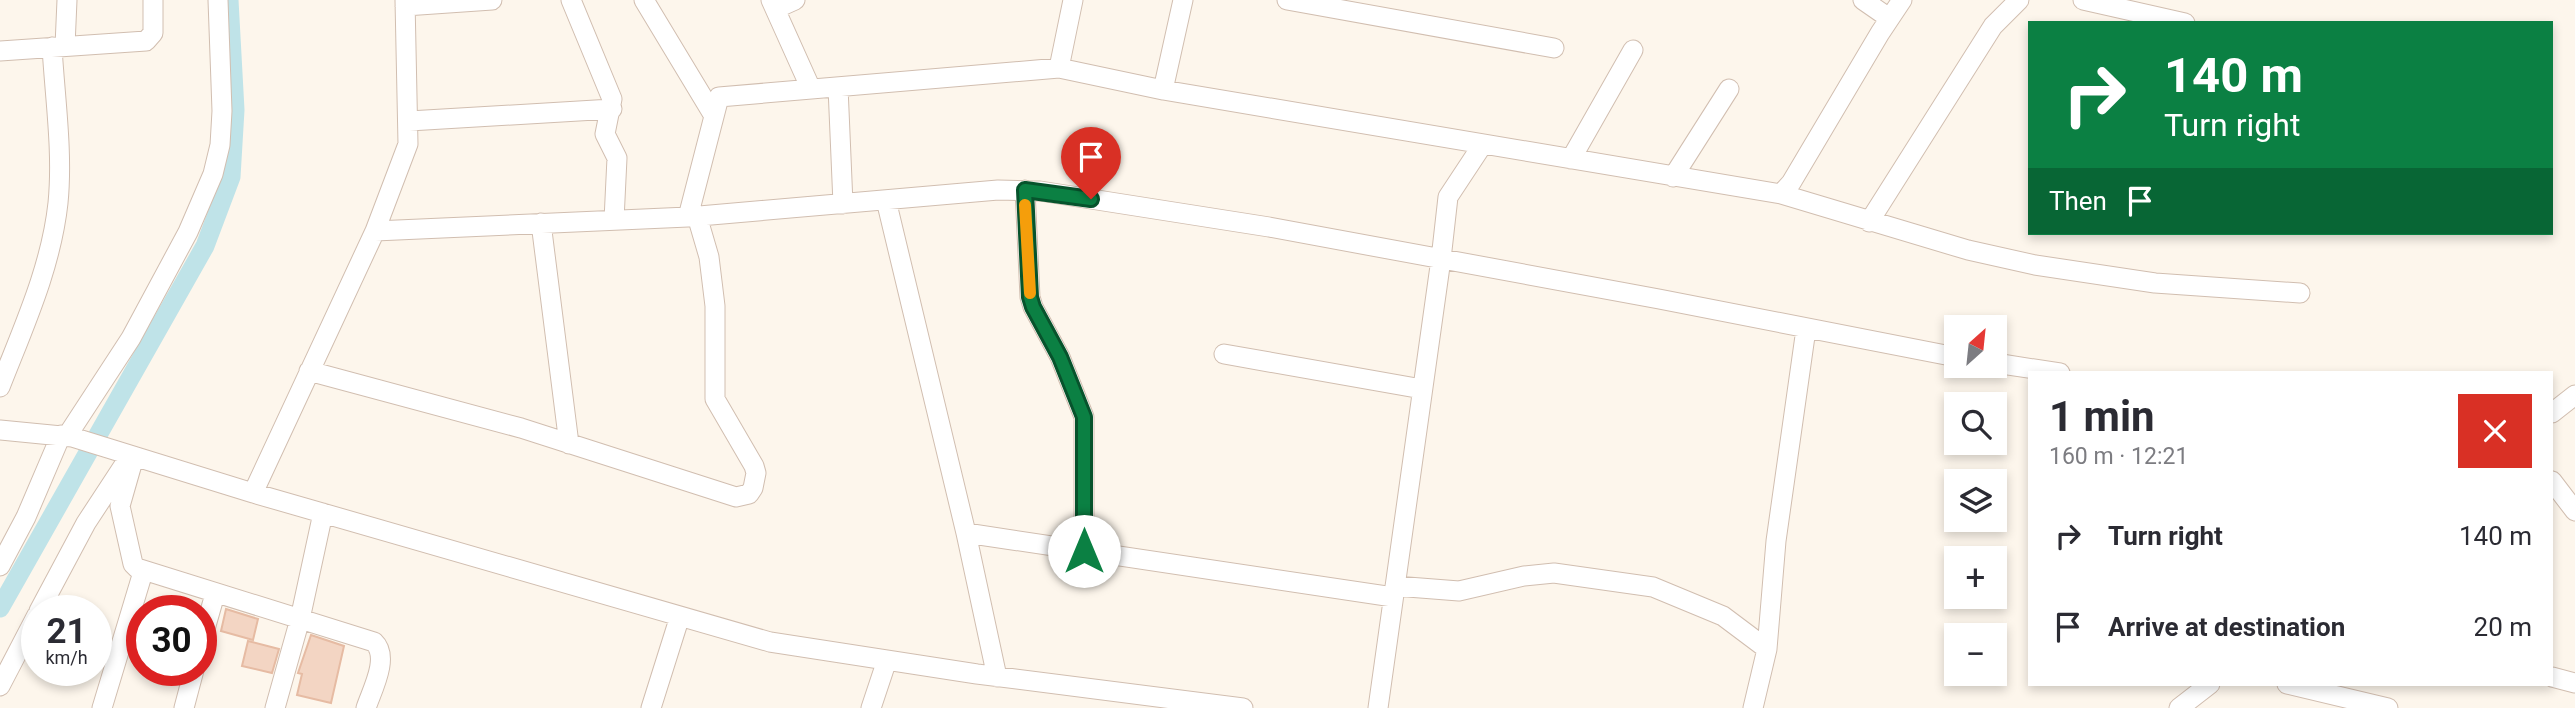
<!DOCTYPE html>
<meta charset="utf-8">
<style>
:root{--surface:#fff;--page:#f7f7f7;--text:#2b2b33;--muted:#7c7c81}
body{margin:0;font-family:Roboto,sans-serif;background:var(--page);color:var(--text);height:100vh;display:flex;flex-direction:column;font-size:26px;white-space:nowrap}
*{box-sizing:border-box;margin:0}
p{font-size:23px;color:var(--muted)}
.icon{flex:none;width:38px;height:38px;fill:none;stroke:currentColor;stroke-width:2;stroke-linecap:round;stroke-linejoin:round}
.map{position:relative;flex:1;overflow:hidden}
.sheet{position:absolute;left:2028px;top:371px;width:525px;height:315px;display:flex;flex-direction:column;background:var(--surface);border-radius:0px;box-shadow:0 4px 10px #0003}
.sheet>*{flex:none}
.banner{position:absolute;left:2028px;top:21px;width:525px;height:214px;border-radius:0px;box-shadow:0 4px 10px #0003;background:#0b8043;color:#fff;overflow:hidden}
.needle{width:46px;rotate:27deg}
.tools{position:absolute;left:1944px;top:315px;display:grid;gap:14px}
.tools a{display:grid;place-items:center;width:63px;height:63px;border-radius:0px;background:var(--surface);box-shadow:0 4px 10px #0003;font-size:35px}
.speed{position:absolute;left:21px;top:595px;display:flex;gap:14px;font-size:35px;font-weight:700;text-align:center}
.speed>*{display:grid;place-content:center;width:91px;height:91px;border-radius:50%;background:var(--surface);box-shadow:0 4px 10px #0003;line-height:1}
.speed small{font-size:18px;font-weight:400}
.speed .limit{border:10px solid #d22;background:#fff;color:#111}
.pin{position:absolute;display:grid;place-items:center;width:60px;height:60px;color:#fff;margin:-72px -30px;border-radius:50% 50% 50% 0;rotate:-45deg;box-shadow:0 0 7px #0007}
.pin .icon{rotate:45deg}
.me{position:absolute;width:77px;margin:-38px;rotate:0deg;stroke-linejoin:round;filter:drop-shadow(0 0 5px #0008)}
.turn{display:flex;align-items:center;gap:24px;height:147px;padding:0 21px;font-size:32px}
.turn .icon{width:91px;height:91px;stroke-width:2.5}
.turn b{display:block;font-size:49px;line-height:60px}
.then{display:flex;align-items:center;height:66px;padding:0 21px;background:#0003;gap:14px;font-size:26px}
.round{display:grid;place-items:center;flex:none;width:74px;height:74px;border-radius:0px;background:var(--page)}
.headline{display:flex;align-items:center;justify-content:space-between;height:119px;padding:0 21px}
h1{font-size:42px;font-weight:700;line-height:52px}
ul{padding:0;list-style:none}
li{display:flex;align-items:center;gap:21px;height:91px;padding:0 21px}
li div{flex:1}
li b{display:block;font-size:26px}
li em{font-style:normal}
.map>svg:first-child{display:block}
</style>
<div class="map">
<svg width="2575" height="708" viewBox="0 0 2575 708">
<rect width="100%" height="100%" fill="#fdf6ec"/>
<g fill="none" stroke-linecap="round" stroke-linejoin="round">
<path stroke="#bfe3e8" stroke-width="19" d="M0 608 205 246 231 177 235 110 229 0"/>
</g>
<path fill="#f3d5c3" stroke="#e6bba3" stroke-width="2" d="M226 609 258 619 253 640 221 631Z
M311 635 344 646 331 703 297 695 302 674 298 673Z
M248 641 279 649 272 673 242 666Z"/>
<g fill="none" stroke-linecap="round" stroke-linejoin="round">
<defs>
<path id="minor" d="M571 0 612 99 605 134 617 158 614 220
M644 0 714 116
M771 0 811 89
M1287 0 1554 48
M1863 0 1889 18
M2083 0 2185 23
M405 6 492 0
M775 9 795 0
M65 46 67 0
M0 51 146 41 153 33V0
M1059 68 1073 0
M838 87 843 204
M1163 90 1183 0
M409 121 612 109
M1571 159 1633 50
M1673 177 1729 89
M1025 190 1030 297 1033 307 1060 357 1084 417V551
M1781 194 1791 183 1880 33 1902 0
M886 200 966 533 997 677
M688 217 998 190 1040 191 1269 227 1659 299 1956 357
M1869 222 1993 26 2019 0
M541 223 569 444
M375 231 408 144 405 0
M1224 354 1422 389
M1995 363 2060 373
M309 371 521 428 736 497 749 494 753 488 756 473 754 466 715 399V306L709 257 697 216
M0 387C23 328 51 268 58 203 63 152 55 99 52 47
M2552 413 2575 395
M0 430 72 437 253 493 770 642 977 674 1243 708
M67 436 131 338 188 232 213 174 220 145 222 111 218 0
M134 457 120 506 133 564 137 568 374 642C390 657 372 690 366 708
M2552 481 2575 511
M253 493 375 231 688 217 719 97 1059 68 1163 90 1781 194 1968 250 2035 265 2155 283 2300 293
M966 533 1393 597
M0 566 26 517 61 435
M1395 586 1459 591 1524 576 1554 573 1653 587 1723 616 1767 649
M39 611 86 523 126 462
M201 643 215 594
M2552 677 2575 683
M2287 684 2388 708
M0 686 37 615
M102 708 143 572
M184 708 194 670
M275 708 300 619 323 513
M651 708 680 616
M871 708 887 660
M1378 708 1441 259 1448 197 1483 144
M1753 708 1767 649 1776 541 1806 329
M2179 708 2210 684"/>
</defs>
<use href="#minor" stroke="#d1beb0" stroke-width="21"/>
<use href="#minor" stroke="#fff" stroke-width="19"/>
</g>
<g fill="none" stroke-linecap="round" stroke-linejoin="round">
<defs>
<path id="route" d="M1084 551V417L1060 357 1033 307 1030 297 1025 190 1091 199"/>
</defs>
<use href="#route" stroke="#07532c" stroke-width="18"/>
<use href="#route" stroke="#0b8043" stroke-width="12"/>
<path stroke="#f59e0b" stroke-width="12" d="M1025 205 1030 293"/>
</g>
</svg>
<div class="tools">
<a><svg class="needle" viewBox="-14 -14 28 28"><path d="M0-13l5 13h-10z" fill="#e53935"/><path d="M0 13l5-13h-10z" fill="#7c7c81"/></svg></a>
<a><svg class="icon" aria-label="search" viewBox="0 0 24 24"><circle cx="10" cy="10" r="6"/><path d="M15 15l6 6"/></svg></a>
<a><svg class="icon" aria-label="layers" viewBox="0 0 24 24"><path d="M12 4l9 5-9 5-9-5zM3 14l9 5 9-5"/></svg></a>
<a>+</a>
<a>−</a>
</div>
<div class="speed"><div>21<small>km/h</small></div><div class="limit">30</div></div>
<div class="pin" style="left:1091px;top:199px;background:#d93025"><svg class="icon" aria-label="arrive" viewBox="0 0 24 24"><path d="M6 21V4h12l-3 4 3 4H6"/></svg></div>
<svg class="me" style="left:1084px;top:551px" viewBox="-20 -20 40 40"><circle r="19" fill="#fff"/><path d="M0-13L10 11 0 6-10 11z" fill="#0b8043"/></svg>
<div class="banner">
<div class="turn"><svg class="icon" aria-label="right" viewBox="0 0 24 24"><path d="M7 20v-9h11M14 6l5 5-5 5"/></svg><div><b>140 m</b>Turn right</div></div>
<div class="then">Then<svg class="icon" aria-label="arrive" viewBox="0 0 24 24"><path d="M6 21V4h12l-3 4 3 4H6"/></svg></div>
</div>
<section class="sheet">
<div class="headline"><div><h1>1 min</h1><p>160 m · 12:21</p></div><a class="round" style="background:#d93025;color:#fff"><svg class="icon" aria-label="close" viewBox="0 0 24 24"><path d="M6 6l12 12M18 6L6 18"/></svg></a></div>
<ul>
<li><svg class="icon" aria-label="right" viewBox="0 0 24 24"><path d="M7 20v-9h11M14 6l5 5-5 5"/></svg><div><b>Turn right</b></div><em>140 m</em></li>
<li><svg class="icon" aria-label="arrive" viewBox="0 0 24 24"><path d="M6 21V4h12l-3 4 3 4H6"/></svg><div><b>Arrive at destination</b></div><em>20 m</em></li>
</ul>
</section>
</div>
